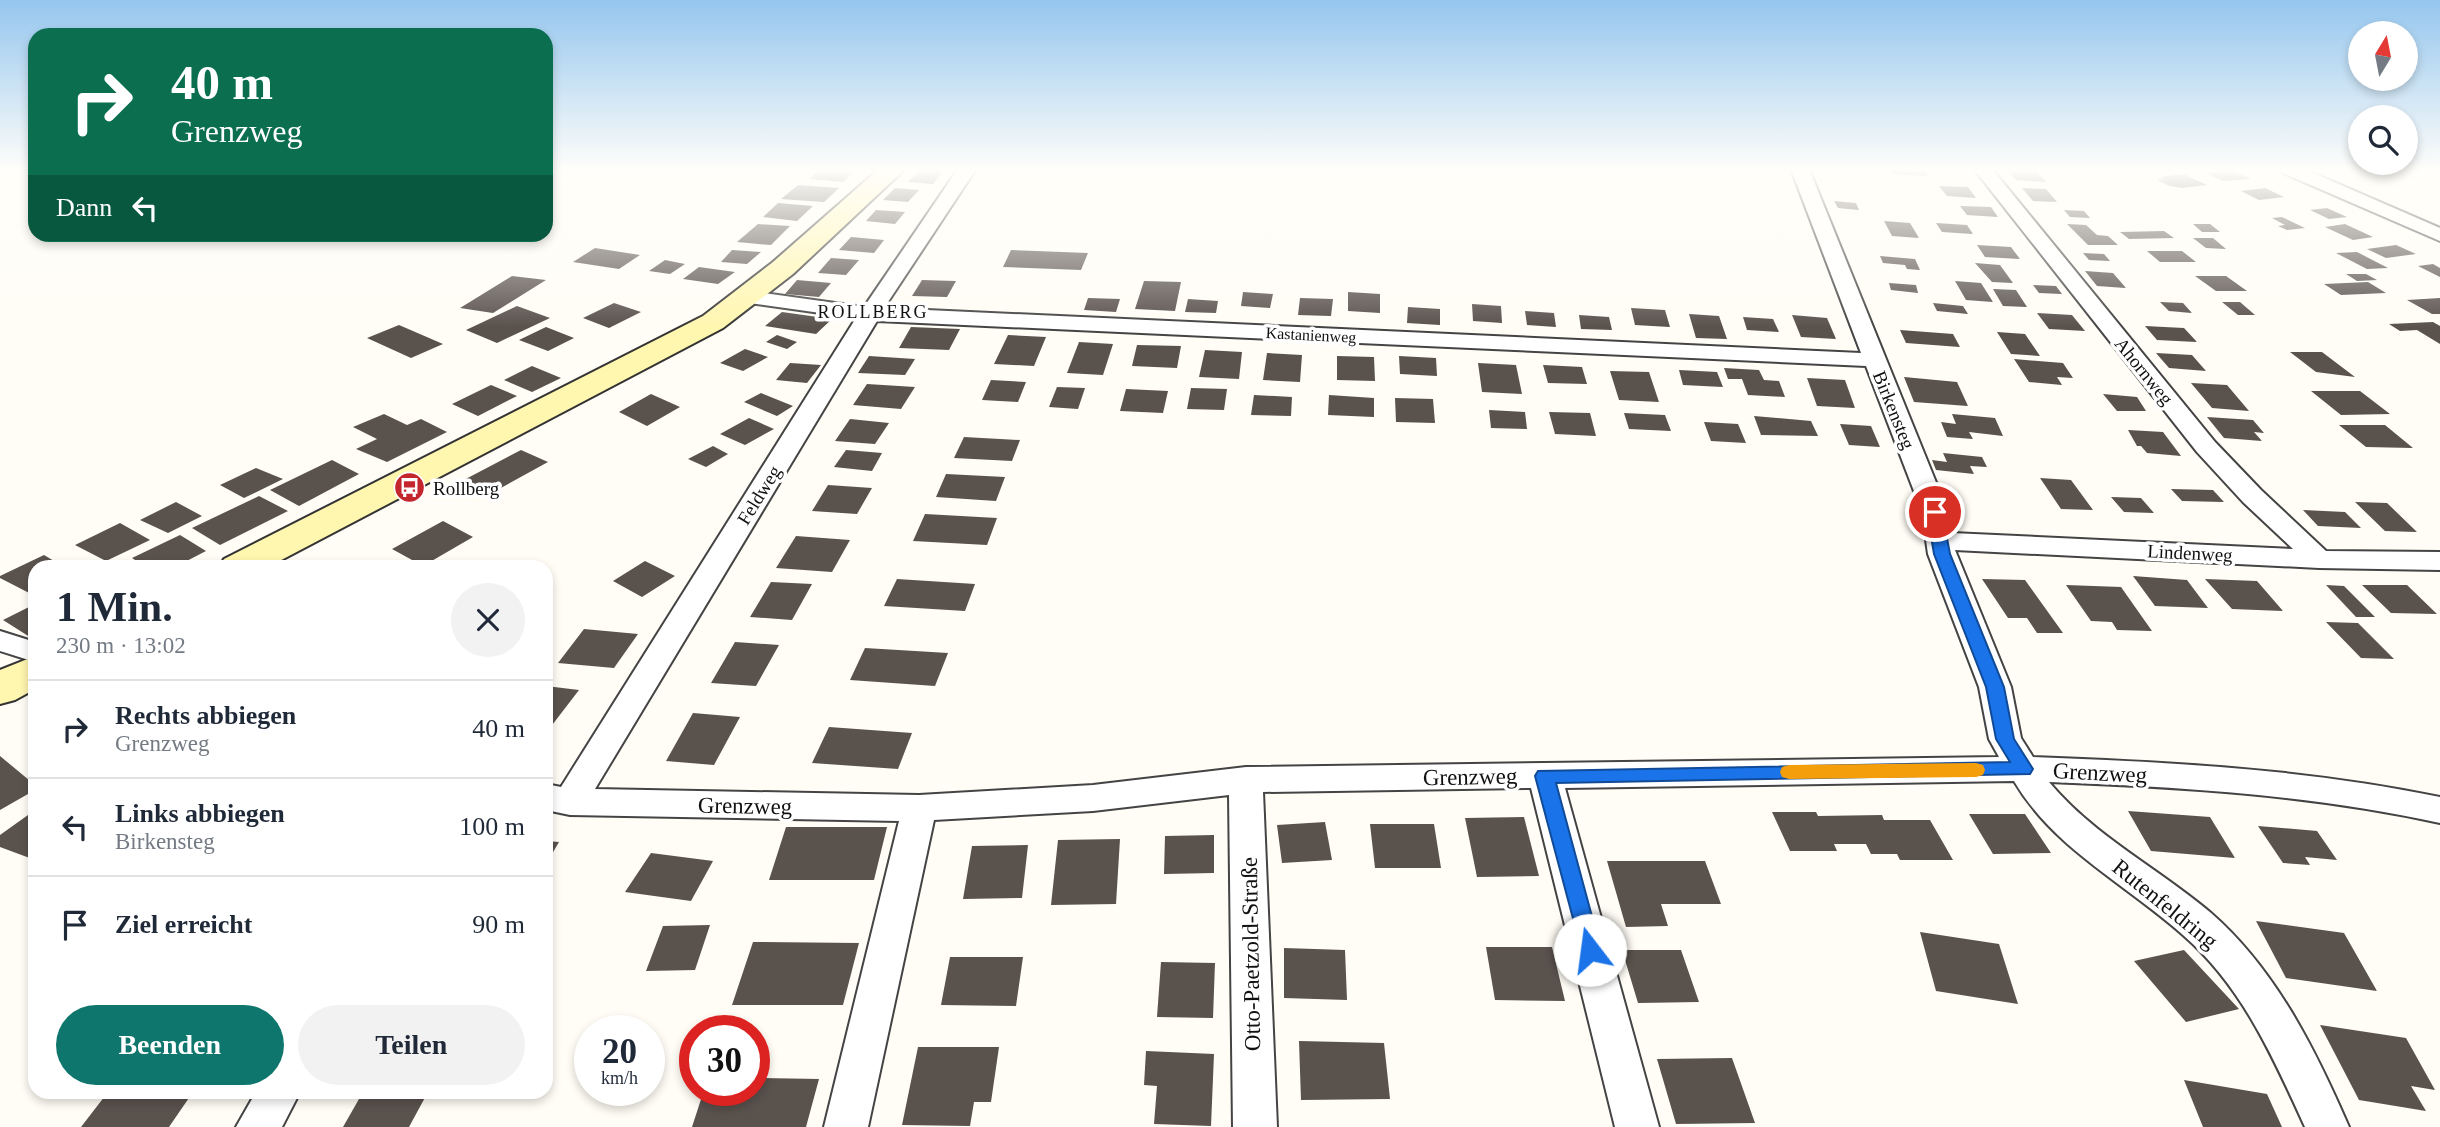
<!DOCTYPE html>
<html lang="de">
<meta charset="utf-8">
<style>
:root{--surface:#fff;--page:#f2f2f3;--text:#1f2937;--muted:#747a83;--line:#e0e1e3;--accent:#0f766e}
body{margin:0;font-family:"Times New Roman",serif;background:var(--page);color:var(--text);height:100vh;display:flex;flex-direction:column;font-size:26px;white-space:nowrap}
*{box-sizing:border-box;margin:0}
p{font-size:23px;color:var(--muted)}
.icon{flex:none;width:38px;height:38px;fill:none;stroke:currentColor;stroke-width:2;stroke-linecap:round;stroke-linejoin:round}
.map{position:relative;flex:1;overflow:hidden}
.details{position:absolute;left:28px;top:560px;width:525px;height:539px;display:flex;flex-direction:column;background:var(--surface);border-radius:21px;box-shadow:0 4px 10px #0003}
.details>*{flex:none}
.guide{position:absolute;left:28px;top:28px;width:525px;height:214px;border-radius:21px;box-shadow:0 4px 10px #0003;background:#0b6e4f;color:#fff;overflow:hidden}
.needle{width:46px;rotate:10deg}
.fabs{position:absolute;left:2348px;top:21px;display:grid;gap:14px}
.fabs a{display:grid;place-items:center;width:70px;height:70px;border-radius:50%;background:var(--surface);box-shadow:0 4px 10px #0003;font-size:35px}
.speed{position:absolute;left:574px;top:1015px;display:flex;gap:14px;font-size:35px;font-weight:700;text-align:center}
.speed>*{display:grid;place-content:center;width:91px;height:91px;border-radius:50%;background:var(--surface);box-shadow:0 4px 10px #0003;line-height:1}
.speed small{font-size:18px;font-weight:400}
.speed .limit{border:10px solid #d22;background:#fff;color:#111}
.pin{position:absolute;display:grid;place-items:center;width:60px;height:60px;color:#fff;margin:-30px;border:4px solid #fff;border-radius:50%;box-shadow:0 2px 7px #0007}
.me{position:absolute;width:77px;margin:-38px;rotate:345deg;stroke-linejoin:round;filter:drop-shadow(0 0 5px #0008)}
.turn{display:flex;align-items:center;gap:24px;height:147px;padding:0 28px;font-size:32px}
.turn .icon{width:91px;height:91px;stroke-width:2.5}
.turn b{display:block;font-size:49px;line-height:60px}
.then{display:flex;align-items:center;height:66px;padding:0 28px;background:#0003;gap:14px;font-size:26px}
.round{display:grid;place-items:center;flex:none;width:74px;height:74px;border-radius:37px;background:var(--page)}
.headline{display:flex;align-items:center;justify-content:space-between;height:119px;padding:0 28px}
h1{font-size:42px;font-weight:700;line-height:52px}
.button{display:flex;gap:14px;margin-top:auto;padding:14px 28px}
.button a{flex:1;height:80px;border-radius:42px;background:var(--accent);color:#fff;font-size:28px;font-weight:700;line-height:80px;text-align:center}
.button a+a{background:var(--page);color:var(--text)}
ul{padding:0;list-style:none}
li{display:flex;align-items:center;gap:21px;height:98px;padding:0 28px;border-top:2px solid var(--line)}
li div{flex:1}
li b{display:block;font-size:26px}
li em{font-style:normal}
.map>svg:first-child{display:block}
</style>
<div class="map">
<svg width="2440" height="1127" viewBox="0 0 2440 1127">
<rect width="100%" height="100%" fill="#fffdf5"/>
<path fill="#5a524d" d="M819 169H857L843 182 810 179Z
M1890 169H1924L1928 176 1893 174Z
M2219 169H2228L2251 179 2223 181 2206 173 2223 171Z
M920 170 943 171 933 184 908 182Z
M2008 170 2037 172 2046 182 2016 180Z
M2184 174 2207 185 2182 188 2170 186 2157 180 2164 179 2160 177Z
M798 185 839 188 824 202 781 199Z
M1939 186 1968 187 1976 198 1947 196Z
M895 188 919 190 908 202 883 200Z
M2022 188 2046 189 2057 202 2033 201Z
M2265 188 2284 197 2259 200 2241 191Z
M1834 201 1856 203 1859 210 1838 208Z
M778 203 813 206 797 221 763 217Z
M1960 206 1991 207 1998 217 1967 215Z
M2327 208 2347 217 2329 219 2310 210Z
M876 210 905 212 895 224 866 221Z
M2064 210 2084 211 2090 218 2070 217Z
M2282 217 2305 228 2287 230 2278 226 2285 225 2272 218Z
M1884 221 1910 223 1919 238 1892 236Z
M1936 223 1967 225 1973 234 1942 232Z
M758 224 790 226 771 245 737 242Z
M2067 224 2086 225 2097 235 2108 236 2118 245H2088Z
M2193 224H2210L2220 232H2202Z
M2345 224 2373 237 2353 240 2325 227Z
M2164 231 2174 238 2129 239 2120 232Z
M851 237 884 240 874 253 839 250Z
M2193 238H2213L2226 249 2206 248Z
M1977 245 2011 247 2020 259 1985 257Z
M2396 245 2416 254 2386 258 2367 249Z
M595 248 640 255 619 269 573 262Z
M732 250 761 252 747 264 721 262Z
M1011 250 1088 253 1081 270 1003 267Z
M2147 251H2182L2196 262H2160Z
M2357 252 2388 268 2367 269 2336 253Z
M2083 253 2104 254 2110 261 2089 260Z
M1880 256 1915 259 1920 270 1907 269 1905 265 1883 263Z
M831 258 859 260 846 275 818 273Z
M665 260 685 264 670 274 649 271Z
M1975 263 2000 265 2013 283 1992 282Z
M2433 264 2440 268V277L2418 266Z
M699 267 735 272 718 284 683 279Z
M2085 271 2113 273 2126 288 2097 286Z
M2346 274H2366L2377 280 2357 281Z
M512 276 546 280 493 313 460 308Z
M2195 276H2226L2247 291H2216Z
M797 280 831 283 819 297 785 294Z
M922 280 956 281 947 297 912 296Z
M1144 281 1181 282 1175 311 1135 309Z
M1955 281 1981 283 1993 302 1966 300Z
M2368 282 2386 293 2341 295 2324 284Z
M1889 283 1916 285 1918 293 1891 290Z
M2033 285 2056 286 2062 294 2039 293Z
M1993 289 2016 290 2027 307 2003 306Z
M1243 292 1273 294 1270 308 1241 306Z
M1348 292 1380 294V313L1348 311Z
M1088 298 1120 299 1116 312 1084 310Z
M1300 298 1333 299 1331 316 1298 315Z
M2440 298V314H2432L2407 300Z
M1188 299 1218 301 1216 313 1185 312Z
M2160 302 2183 303 2192 313 2169 311Z
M2222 302H2240L2255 315H2238Z
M614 303 641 312 609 328 583 318Z
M1933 303 1963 306 1968 314 1937 311Z
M1472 304 1501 306 1502 323 1473 321Z
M517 306 550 318 497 343 466 330Z
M1408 307 1440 309V325L1407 323Z
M1631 308 1665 310 1670 327 1635 325Z
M1525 311 1554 313 1556 327 1527 325Z
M782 312 832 319 816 334 765 326Z
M2037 313 2072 315 2085 331 2049 329Z
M1689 314 1719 316 1727 339 1696 338Z
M1579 315 1609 317 1612 330 1581 329Z
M1792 315 1827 318 1836 339 1801 337Z
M1743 317 1773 319 1779 332 1747 330Z
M2433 322 2440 326V344L2417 330 2400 331 2389 324Z
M399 325 443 344 411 358 367 338Z
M2145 326 2184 328 2197 342 2157 340Z
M546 327 574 338 548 351 519 340Z
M911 327 960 329 949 350 899 348Z
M1900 330 1953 334 1960 347 1906 343Z
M1997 332 2025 334 2040 356 2011 354Z
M777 335 797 342 787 349 766 342Z
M1008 335 1046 337 1034 366 994 364Z
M1079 342 1113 344 1103 375 1067 373Z
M1137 345 1181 346 1177 368 1132 366Z
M745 349 768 357 743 371 720 363Z
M1205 350 1242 352 1239 379 1199 377Z
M2290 352H2322L2355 377 2316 372Z
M1267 353 1302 355 1300 382 1263 380Z
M2156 353 2192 355 2206 371 2169 368Z
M869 356 915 359 905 375 858 373Z
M1337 356 1374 357 1375 381 1337 380Z
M1399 356 1436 358 1437 376 1400 374Z
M2014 359 2063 363 2073 378 2057 377 2062 385 2029 382Z
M790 363 821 365 807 383 776 380Z
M1478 363 1516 365 1522 394 1482 392Z
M1543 365 1582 367 1587 384 1548 383Z
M532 366 561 378 532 392 504 380Z
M1724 368 1759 370 1764 380 1779 381 1785 397 1748 395 1742 379H1728Z
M1679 370 1717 372 1723 387 1683 385Z
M1610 371 1649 372 1659 402 1619 400Z
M1904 377 1957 382 1968 406 1914 402Z
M1807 378 1845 380 1855 408 1817 406Z
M991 380 1026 382 1018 402 982 400Z
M2191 383 2227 385 2249 411 2212 408Z
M867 384 915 387 901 409 853 405Z
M491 385 517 396 478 416 452 404Z
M1057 387 1085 388 1078 409 1049 407Z
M1191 388 1227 389 1224 410 1187 409Z
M1126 389 1168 391 1163 413 1120 411Z
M2311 391H2360L2390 414 2341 415Z
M761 393 793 406 777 416 744 402Z
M651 394 680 407 647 426 619 412Z
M2103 394 2137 397 2146 411H2117Z
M1254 395 1292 397 1291 416 1251 415Z
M1329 395 1374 398V417L1328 415Z
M1395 398 1433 399 1435 423 1396 422Z
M1489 410 1525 412 1527 429 1491 428Z
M1549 412 1590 413 1596 436 1555 434Z
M1624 413 1665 415 1671 431 1629 429Z
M384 414 407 425 421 419 447 432 387 462 356 449 377 439 353 427Z
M1952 414 1995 418 2003 436 1969 432 1973 439 1947 437 1941 422 1956 424Z
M1754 416 1811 421 1818 436 1761 435Z
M2207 417 2253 420 2264 433 2254 432 2262 441 2224 438Z
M749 418 774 429 745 445 720 434Z
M850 419 889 423 875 444 835 441Z
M1704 422 1738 424 1746 443 1711 441Z
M1840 424 1871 426 1880 447 1849 445Z
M2339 425H2385L2413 448 2366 447Z
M2128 430 2163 432 2181 456 2147 453 2141 446H2137Z
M964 437 1020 440 1012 461 954 458Z
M713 446 728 454 706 467 688 459Z
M521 450 548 462 488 495 460 482Z
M846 450 882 453 872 471 834 467Z
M1943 453 1982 457 1987 467 1970 466 1974 474 1936 470 1932 460 1947 462Z
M332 460 359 474 299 506 270 490Z
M256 468 283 479 244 498 220 485Z
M946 474 1005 477 996 501 936 497Z
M2040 478 2071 480 2093 510 2061 509Z
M828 485 872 488 857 514 812 511Z
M2171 489 2213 490 2224 502 2182 501Z
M259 496 288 511 220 545 192 528Z
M2111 497 2141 498 2154 513 2124 512Z
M176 502 202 516 168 533 140 520Z
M2355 502 2387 503 2417 532 2385 531Z
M2303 510 2345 512 2361 528 2318 526Z
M925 514 997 518 987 545 913 541Z
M443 521 473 537 423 566 392 549Z
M120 523 150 540 106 561 75 545Z
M180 535 206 551 175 567H146L132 558Z
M796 536 850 540 832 572 776 568Z
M44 555 64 567H35V596L0 578V576Z
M645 561 675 576 642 597 613 581Z
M2133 576 2187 580 2208 608 2155 606Z
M897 579 975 584 965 611 884 606Z
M1982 579 2025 580 2063 633H2037L2027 618H2008Z
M2205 579 2257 581 2283 611 2232 609Z
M771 582 812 584 792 620 750 617Z
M2066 585 2121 587 2152 631 2117 630 2112 622 2091 621Z
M2326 585 2344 586 2375 617H2356Z
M2362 585H2407L2437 614 2391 613Z
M35 604 33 639 3 620Z
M2326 622 2358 623 2394 659 2361 658Z
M584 629 638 634 614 668 558 663Z
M735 642 779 645 756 686 711 683Z
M865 648 948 653 935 686 850 680Z
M546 686 579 690 546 733Z
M693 713 740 717 714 765 666 761Z
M829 727 912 733 898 769 812 763Z
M0 756 35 785V790L0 810Z
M35 810V860L0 847V835Z
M2128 811 2210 817 2235 858 2151 851Z
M1772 812H1816L1818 816 1882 815 1884 820H1930L1953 860H1900L1897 854H1871L1866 844H1834L1837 851H1790Z
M1969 814H2025L2051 853 1993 854Z
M1524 817 1539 876 1477 877 1465 818Z
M1325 822 1332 860 1282 863 1277 825Z
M1370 824H1434L1441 868H1375Z
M2258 826 2317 831 2337 860 2305 857 2310 865 2283 863Z
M786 827H887L874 880H769Z
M1214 835V873L1164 874 1165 836Z
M1120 839 1116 904 1051 905 1058 840Z
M546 841 559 842 546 864Z
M1028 845 1022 898 963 899 972 846Z
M651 853 713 861 691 901 625 892Z
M1607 861H1705L1721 904H1661L1668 926 1626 927Z
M2256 921 2344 933 2377 991 2286 978Z
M710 925 695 970 646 971 663 926Z
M1920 932 1999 944 2018 1004 1936 991Z
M753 942 859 943 843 1005H732Z
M1486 947H1552L1565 1001 1495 1000Z
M1284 948 1345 950 1347 1000 1284 998Z
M1622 950H1681L1699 1002 1638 1003Z
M2184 950 2239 1009 2186 1022 2134 961Z
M950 957H1023L1016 1006 941 1005Z
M1161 962 1215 963 1213 1018 1157 1017Z
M2320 1025 2406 1038 2435 1090 2411 1086 2426 1111 2359 1100Z
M1299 1041 1384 1043 1390 1099 1301 1100Z
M918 1047H999L991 1102H974L970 1126 902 1125Z
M1146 1051 1214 1054 1211 1126 1154 1124 1157 1086 1144 1085Z
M1732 1058 1755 1123 1676 1124 1657 1059Z
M754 1078 819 1079 806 1127H692L704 1090H754Z
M2184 1080 2267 1094 2282 1127H2203Z
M108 1092H193L169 1127H81Z
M363 1092H428L409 1127H343Z"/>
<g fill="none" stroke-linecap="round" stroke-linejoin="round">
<defs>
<path id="minor" d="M958 169H976L884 308 1861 353 1791 169H1809L1948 512 1952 533 2293 549 2243 502 2197 452 1974 169H1992L2215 442 2261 490 2326 551 2440 552V570L2319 568 1955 550 2011 687 2021 738 2033 757C2170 762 2305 769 2440 797V823C2311 795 2181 787 2049 782 2095 837 2158 868 2211 913 2276 970 2315 1049 2349 1127H2305C2273 1057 2242 986 2183 935 2126 884 2054 849 2014 781L1565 788 1659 1127H1615L1531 788 1263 792 1277 1127H1233L1229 795 1093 811 934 820 868 1127H824L899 821 570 815 546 810V784L561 787 856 318 749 303 742 301 739 297 742 293 749 291 864 307ZM877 321 1866 366 1922 512 1928 554 1979 687 1989 739 1999 757 1246 767 1093 785 919 795 595 789Z
M2280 169H2304L2440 228V241L2283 173Z
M0 631 35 642V662L0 651Z
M256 1092H300L282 1127H236Z"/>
<path id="secondary" d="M879 169H905L793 274 723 328 268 567H219L224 559 703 316 773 262Z
M35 656V689L15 700 0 704V670Z"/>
</defs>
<use href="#minor" stroke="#444" stroke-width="4"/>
<use href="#secondary" stroke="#333" stroke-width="4"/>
<use href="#minor" fill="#fff" fill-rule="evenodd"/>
<use href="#secondary" fill="#fff6b0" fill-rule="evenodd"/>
</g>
<linearGradient id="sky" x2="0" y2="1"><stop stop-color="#95c6ee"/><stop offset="0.52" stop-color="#fffefa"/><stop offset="1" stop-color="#fffefa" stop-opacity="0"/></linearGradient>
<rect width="2440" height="327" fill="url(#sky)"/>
<path fill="#1a73e8" stroke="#114b97" stroke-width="2" d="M1935 507 1942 512 1950 554 2004 687 2014 739 2033 769 2030 774 1556 783 1601 950 1598 956 1590 959 1583 956 1535 776 1538 771 2010 762 1996 739 1986 687 1934 554 1927 512Z"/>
<path fill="#f59e0b" d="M1976 763 1983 765 1985 770 1983 775 1976 777 1789 779 1782 777 1780 772 1782 767 1789 765Z"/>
<defs>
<symbol id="bus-disc" viewBox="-11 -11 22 22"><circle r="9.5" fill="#c4262e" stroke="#fff"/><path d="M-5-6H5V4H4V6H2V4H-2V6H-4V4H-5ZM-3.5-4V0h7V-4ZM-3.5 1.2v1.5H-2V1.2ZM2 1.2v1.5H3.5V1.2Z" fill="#fff"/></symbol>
</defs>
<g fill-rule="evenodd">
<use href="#bus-disc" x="392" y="470" width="35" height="35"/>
</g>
<g text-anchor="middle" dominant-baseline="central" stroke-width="7" stroke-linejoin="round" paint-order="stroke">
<g font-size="16" fill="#111" stroke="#fff">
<text transform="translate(1311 335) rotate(3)">Kastanienweg</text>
</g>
<g font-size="18" letter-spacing="2" fill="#111" stroke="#fff">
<text x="873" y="312">ROLLBERG</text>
</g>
<g font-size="19" fill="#111" stroke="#fff">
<text transform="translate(2144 371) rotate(51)">Ahornweg</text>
<text transform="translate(1894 410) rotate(68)">Birkensteg</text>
<text transform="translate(759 495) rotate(-58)">Feldweg</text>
<text transform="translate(2190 553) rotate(3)">Lindenweg</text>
</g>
<g font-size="19" fill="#111" stroke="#fff" text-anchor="start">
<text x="433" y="488">Rollberg</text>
</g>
<g font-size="23" fill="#111" stroke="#fff">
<text transform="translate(2100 773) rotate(3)">Grenzweg</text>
<text transform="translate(1470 777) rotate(-1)">Grenzweg</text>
<text transform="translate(745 806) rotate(1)">Grenzweg</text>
<text transform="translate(2165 904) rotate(39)">Rutenfeldring</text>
<text transform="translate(1251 954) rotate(-91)">Otto-Paetzold-Straße</text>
</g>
</g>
</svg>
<div class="fabs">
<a><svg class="needle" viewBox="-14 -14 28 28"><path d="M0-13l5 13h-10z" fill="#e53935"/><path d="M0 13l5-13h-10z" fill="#747a83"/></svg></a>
<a><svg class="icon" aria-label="search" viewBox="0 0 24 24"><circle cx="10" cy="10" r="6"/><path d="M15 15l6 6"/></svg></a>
</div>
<div class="speed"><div>20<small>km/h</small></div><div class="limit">30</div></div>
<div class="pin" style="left:1935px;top:512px;background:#d93025"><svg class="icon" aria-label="arrive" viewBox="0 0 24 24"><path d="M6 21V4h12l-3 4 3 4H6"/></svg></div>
<svg class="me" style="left:1590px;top:950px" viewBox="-20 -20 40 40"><circle r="19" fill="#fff"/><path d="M0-13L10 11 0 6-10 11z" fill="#1a73e8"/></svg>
<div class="guide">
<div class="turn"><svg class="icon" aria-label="right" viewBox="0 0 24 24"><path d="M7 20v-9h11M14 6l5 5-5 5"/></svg><div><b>40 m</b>Grenzweg</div></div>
<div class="then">Dann<svg class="icon" aria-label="left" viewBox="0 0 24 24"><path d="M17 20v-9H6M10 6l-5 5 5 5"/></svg></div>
</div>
<section class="details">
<div class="headline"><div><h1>1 Min.</h1><p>230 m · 13:02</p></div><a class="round"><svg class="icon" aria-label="close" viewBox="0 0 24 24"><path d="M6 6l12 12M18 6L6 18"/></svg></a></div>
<ul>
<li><svg class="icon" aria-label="right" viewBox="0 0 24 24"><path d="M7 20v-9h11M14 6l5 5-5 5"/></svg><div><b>Rechts abbiegen</b><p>Grenzweg</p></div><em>40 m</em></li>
<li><svg class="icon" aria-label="left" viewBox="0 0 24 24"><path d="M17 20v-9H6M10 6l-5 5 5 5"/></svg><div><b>Links abbiegen</b><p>Birkensteg</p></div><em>100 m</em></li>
<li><svg class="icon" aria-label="arrive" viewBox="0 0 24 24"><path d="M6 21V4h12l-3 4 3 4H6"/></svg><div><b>Ziel erreicht</b></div><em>90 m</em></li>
</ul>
<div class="button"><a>Beenden</a><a>Teilen</a></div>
</section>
</div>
